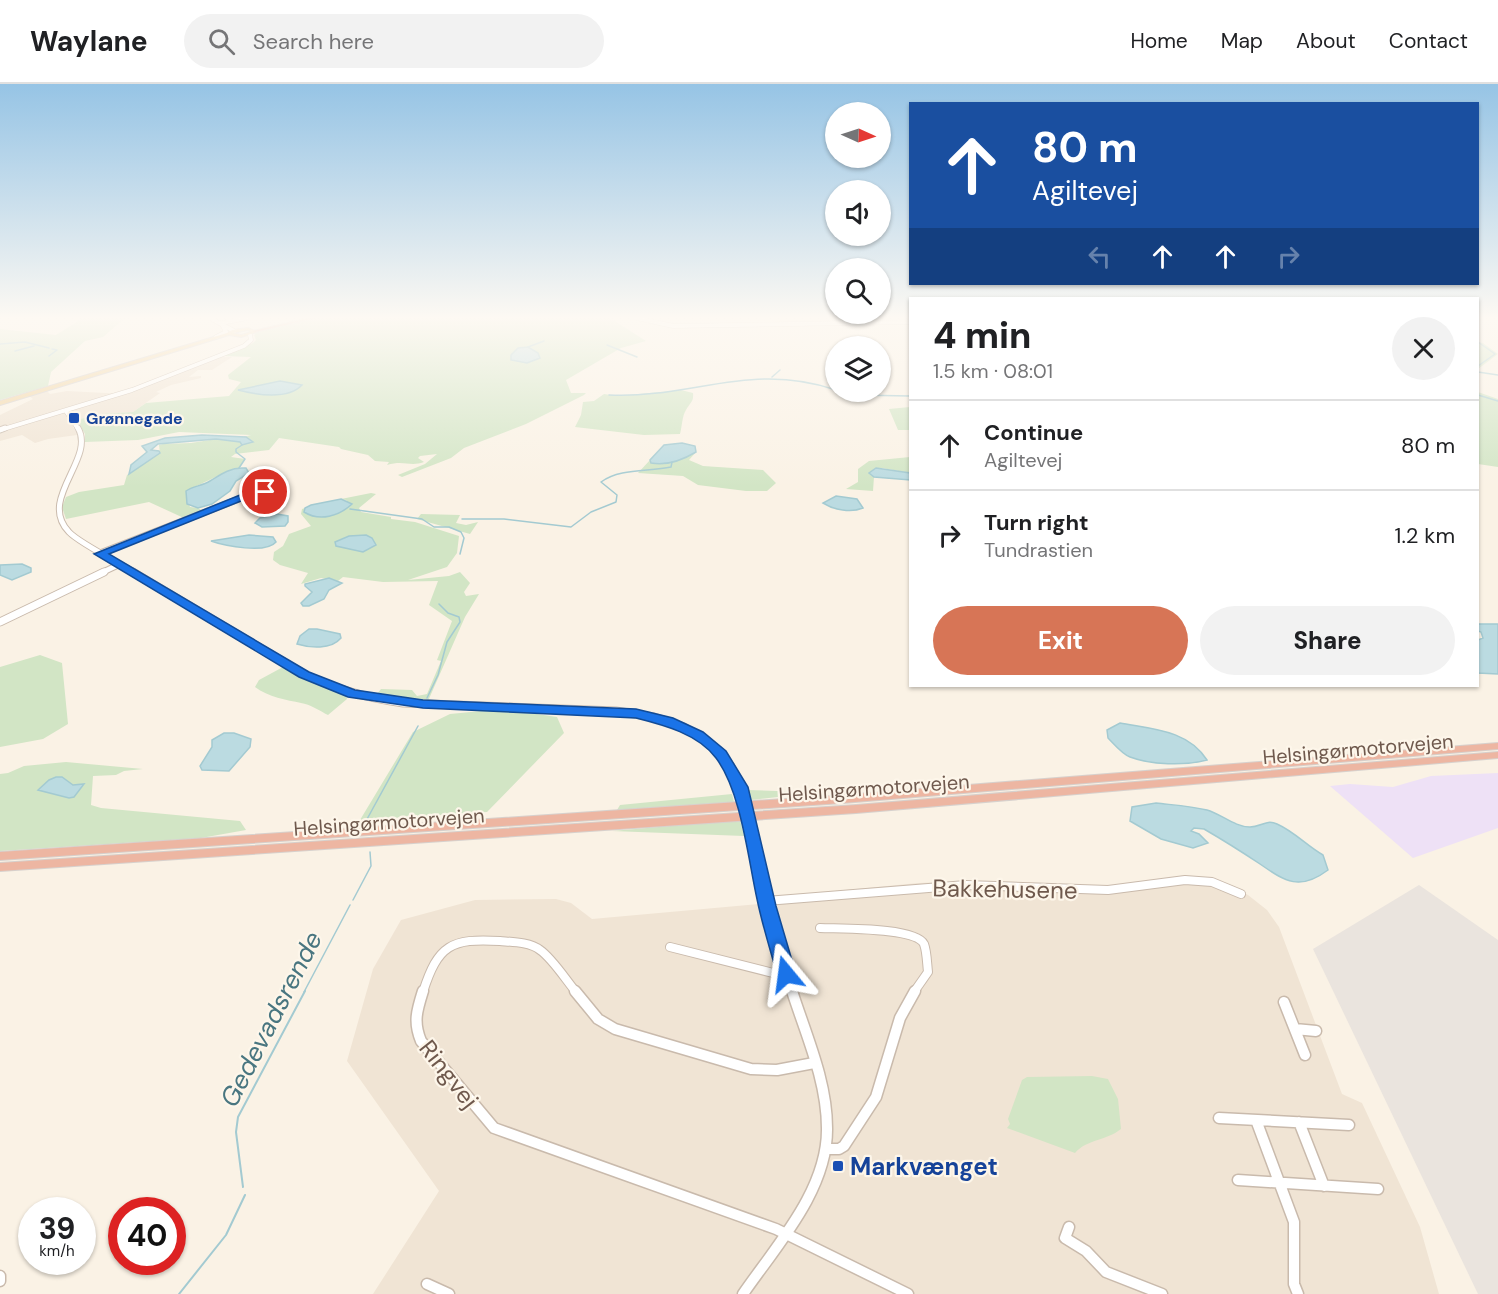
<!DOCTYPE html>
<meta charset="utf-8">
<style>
:root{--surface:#fff;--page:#f2f2f2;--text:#202124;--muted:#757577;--line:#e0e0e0;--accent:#d77556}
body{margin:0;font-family:"DM Sans",sans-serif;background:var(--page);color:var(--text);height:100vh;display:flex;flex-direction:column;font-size:22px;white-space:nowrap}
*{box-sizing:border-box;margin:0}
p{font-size:20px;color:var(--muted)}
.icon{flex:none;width:33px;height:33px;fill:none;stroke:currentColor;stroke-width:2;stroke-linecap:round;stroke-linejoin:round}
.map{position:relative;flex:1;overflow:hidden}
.sheet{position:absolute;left:909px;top:213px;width:570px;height:390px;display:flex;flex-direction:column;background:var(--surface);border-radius:0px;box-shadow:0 2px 4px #0004}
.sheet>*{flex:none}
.banner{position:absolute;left:909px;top:18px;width:570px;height:183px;border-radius:0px;box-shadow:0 2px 4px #0004;background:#1a4fa0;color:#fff;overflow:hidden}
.needle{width:39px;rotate:93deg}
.buttons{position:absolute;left:825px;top:18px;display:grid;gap:12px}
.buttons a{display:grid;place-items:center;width:66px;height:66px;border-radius:50%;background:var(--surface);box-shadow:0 2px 4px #0004;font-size:30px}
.speed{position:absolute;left:18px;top:1113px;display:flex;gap:12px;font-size:30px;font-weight:700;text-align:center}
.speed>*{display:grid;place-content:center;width:78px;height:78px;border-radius:50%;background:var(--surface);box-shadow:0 2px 4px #0004;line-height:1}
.speed small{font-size:15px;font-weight:400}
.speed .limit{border:9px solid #d22;background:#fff;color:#111}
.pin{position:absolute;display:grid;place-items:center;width:51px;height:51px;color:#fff;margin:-26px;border:3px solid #fff;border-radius:50%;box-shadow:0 2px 6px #0007}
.me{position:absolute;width:66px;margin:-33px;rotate:344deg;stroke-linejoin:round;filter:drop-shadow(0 0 4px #0008)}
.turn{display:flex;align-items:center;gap:21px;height:126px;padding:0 24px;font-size:27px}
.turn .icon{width:78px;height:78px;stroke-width:2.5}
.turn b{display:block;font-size:42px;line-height:51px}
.lanes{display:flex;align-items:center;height:57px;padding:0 24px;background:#0003;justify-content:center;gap:30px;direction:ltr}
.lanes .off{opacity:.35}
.round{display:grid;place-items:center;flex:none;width:63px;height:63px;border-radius:32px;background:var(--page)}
.overview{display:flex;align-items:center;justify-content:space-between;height:102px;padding:0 24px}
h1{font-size:36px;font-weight:800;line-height:45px}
.cta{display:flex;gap:12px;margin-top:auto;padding:12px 24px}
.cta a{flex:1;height:69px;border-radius:36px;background:var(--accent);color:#fff;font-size:24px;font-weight:800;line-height:69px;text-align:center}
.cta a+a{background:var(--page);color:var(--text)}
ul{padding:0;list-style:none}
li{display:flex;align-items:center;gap:18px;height:90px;padding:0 24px;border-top:2px solid var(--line)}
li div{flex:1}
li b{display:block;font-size:22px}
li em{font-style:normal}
header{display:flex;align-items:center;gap:36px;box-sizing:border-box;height:84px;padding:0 30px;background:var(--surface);border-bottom:2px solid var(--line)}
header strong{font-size:28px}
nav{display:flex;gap:33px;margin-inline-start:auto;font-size:21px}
.search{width:420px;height:54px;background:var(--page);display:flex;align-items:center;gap:15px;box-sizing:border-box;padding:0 21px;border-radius:33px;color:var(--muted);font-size:22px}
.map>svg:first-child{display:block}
</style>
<header>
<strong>Waylane</strong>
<div class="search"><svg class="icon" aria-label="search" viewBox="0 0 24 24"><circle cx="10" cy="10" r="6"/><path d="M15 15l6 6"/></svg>Search here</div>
<nav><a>Home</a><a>Map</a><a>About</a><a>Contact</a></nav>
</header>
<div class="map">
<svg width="1498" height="1210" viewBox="0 0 1498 1210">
<rect width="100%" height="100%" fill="#faf2e5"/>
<path fill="#f0e4d4" d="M218 273H232L212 286H198L189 293 201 292V294L171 301 156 308 160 309 133 328 99 330 71 338 77 351 48 355 35 359 22 351 0 357V331L33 315 29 312 47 307 50 310 67 307 125 310Z
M1183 794 1228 800 1248 811 1267 826 1279 843 1342 1010 1362 1019 1420 1143 1439 1210H373L439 1107 347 977 373 885 401 836 475 816 556 815 571 819 592 835 759 820 774 813 918 799 978 797 1101 805Z"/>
<path fill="#eae4de" d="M1419 801 1498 856V1210H1478L1313 865Z"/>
<path fill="#eee1f6" d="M1498 689V744L1413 774 1330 702 1350 700 1393 703 1431 692Z"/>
<path fill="#d2e5c5" d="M83 234H125L103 253 85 257 51 288 48 302 0 316V245L56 251Z
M321 234H610L646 257 621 264 566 296 571 309H586L584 311 526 340 464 364 451 374 402 393 398 391 425 380 437 370 420 372 418 374 424 378C410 383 404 376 387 381L389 378 375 377 368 371 341 365 339 363 279 354 269 366 235 370 231 373 245 375 239 384 228 387 186 407 187 416 190 423 198 424 205 428 186 435 149 418 66 435 62 423 66 413 79 408 124 401 127 391 160 369 159 361 163 360 191 359 216 355 240 358 246 353H243L251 351 179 348 138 356 85 358V350L77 336 99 330 133 328 146 319 229 312 241 298 229 295 228 291 251 273 223 272 253 259 256 256 254 251 260 246Z
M1478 258 1483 259 1498 270 1478 285Z
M681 306 693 309C694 318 690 319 686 326 682 332 682 343 680 350L644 351 575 343 581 331 583 318 594 317 604 310 618 312Z
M1478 308 1498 315V383L1478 380Z
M910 323V346H898L889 325Z
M696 368 689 376 703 382 763 386 776 399 767 407H746L698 401 683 392 638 389 650 376 651 379C668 382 681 376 696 368Z
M910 373V389L882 384 871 391 874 393 873 407 846 405 858 398V385L869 377Z
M371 409 376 410 359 424 361 428 391 433V435L415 438 459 452 457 469 447 483 408 496 449 492 460 488 470 499 464 508 466 512 479 510 465 533 428 617 377 610 381 605 412 606 417 612 427 610 441 577 437 576 452 537 429 521 438 497 383 498 343 493 338 497 321 494 301 500 308 489 280 481 273 476 274 468 283 462 289 450 311 442 301 430 302 425 305 424 304 428C325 436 331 433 350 422L346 416 341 415Z
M421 430 460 431 456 439 466 441 478 438 470 450 417 435Z
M40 571 62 579 68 640 43 655 0 663V583Z
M283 583 323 603 346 611 347 615 328 631C320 627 310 620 301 619 287 616 268 613 255 603L259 596Z
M502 625 557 633 564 649 487 728 360 736 413 648 450 630Z
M66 678 143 685 124 687 116 691 93 692 91 721 101 724 240 737 246 746 201 754 0 767V690L8 689 24 682Z
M747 706 806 708 796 711 751 716Z
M732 710 734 718 617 726 620 721Z
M740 736 744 752 612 747Z
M1092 992 1108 995 1118 1015 1121 1045C1106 1057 1087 1055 1075 1069L1007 1044 1010 1040 1008 1035 1022 996 1027 993Z"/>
<path fill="#bbdbe1" stroke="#a3cad1" stroke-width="1.5" d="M528 263 538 269 540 274 527 279 511 276V271L518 264Z
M280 297 302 301C288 316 257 311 238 306Z
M202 351 246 353 253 358 242 361 240 358 216 355 158 360 151 366 159 367 160 369 129 390 131 381 147 368 142 362 165 354Z
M682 359 695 362 696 368C681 377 667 382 651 379L650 376 664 361Z
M242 384H246L249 389 236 397 230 407 212 420 198 424 187 420 186 407C193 402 202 402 210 397 220 391 229 384 242 384Z
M876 384 910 389V396L874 393 869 389Z
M836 412 857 415 863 424C851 429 834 426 823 419Z
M341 415 352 420C339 432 320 438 304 428L305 424 311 421Z
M277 430 288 432V438L285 442 262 443 255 439 260 434Z
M249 451 273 453 276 458C266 470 225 462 211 457Z
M366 451 372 454 376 461 363 468 336 462 335 458 349 452Z
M22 480 31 484V488L12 496 0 491V481Z
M329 494 342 499 329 506 324 515 309 522H303L301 519 312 508 305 502V500Z
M1478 540H1498V590L1478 589V556L1483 554 1481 548 1478 547Z
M309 545H317L340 550 341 554C331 566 310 564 297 560L300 552Z
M1120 639C1152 645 1188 646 1207 676 1184 682 1152 681 1130 673 1122 670 1114 660 1108 654L1107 646Z
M224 649H234L251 655 250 663 229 687 202 686 200 682 212 663V656Z
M56 693H62L73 701 84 700 74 713 69 714 38 706 49 696Z
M1156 719C1173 721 1190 722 1207 726 1221 730 1235 743 1250 743 1261 743 1266 735 1277 740 1295 748 1307 762 1323 771L1328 786C1300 807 1286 798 1260 780 1242 768 1223 756 1204 745L1194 744 1191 747 1199 750 1208 759 1193 764 1161 755 1130 737 1132 723Z"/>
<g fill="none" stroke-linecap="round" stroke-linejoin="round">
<path stroke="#a3cad1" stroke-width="1.5" d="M1478 258 1495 270 1478 282
M0 260 25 258 49 264
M607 261 637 273
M528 263 544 257
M15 267 34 262
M49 272 57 266 52 265
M1478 288 1498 291
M772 293 780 286
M839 308 856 311 910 312
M609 311C691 315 751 277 836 306
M1478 311 1498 317
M239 384 245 375 236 368V365L242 361
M350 425 422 435 434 443H449L461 448 464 454 460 470
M462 435H504L571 443 591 428 616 418 617 411 601 398C620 384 648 388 671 383L672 378
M427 614 438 591 447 558 460 538 459 533 448 529 439 520
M366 737 418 642
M353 816 371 782 370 768
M304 908 350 821"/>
<path stroke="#a3cad1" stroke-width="2" d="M243 1103 236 1048 238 1033 305 907
M179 1210 226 1151 245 1111"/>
<defs>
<path id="minor-far4" d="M210 234 234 247
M637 234 673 242 910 238
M221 239 247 234
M216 253 226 248 222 240
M66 327 79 346
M0 346 132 306 244 262 251 256 250 251"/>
<path id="minor-far3" d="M78 344C96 375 37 415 69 448 79 459 121 480 136 489
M0 346 5 344
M100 469 249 411 271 409
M101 489 118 481"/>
<path id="minor-far2" d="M133 488 304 590C336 606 368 614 403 619L616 627 654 633 684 643 711 660 722 673
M0 538 104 488"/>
<path id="minor-far1" d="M721 671 730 682 742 709
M750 747 792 908
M766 817 966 801 1108 806 1185 796 1212 798 1241 810
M820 844C839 845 915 843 924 860 927 868 927 880 928 888L914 908
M670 863 773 889 786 890
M423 908C438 861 451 854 500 857 512 858 530 858 540 866 552 874 566 896 576 908"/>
<path id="minor" d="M423 907C417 926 413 938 421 957L494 1044 776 1145 908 1210
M575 907 598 935 615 945 751 985 777 986 814 979
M1284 918 1305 971
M1295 945 1316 947
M1219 1034 1349 1041
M1256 1036 1294 1138V1200L1298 1210
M1299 1038 1324 1102
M826 1065H839L844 1062 876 1013 900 934 915 907
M1238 1096 1378 1105
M1069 1143 1065 1154 1086 1167 1106 1188 1162 1210
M0 1192V1197
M427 1200 449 1210
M743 1210C776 1162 828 1106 827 1044 827 997 806 951 792 907"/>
<path id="major" d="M248 244 257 248 241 253 229 251 0 321V317L227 249 232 246ZM248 246 251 248 241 251 233 249Z"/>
<path id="highway" d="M309 234H315L255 248 253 247Z
M1498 659V665L843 719 0 776V768L843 711Z
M1498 668V674L856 729 0 787V779L856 721Z"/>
</defs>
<use href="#minor-far4" stroke="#c9baac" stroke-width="5"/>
<use href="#minor-far3" stroke="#c9baac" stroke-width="7"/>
<use href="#minor-far2" stroke="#c9baac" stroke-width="9"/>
<use href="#minor-far1" stroke="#c9baac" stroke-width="10"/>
<use href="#minor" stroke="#c9baac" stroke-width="13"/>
<use href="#major" stroke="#d7d1cd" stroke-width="2"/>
<use href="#highway" stroke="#d7d1cd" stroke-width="2"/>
<use href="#minor-far4" stroke="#fff" stroke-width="4"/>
<use href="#minor-far3" stroke="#fff" stroke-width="5"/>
<use href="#minor-far2" stroke="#fff" stroke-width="7"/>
<use href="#minor-far1" stroke="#fff" stroke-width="8"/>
<use href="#minor" stroke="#fff" stroke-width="10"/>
<use href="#major" fill="#f1d5a4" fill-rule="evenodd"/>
<use href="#highway" fill="#edb6a2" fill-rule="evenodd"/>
<defs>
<path id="minor-bridge" d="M742 709 750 747"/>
</defs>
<use href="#minor-bridge" stroke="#c9baac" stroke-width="10" stroke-linecap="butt"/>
<use href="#minor-bridge" stroke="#fff" stroke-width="8"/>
</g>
<linearGradient id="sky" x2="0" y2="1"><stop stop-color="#96c4e5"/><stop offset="0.58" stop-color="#fdf9f3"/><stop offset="1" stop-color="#fdf9f3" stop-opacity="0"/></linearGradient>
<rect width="1498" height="403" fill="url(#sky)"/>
<path fill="#1a73e8" stroke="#114b97" stroke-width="1.5" d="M265 405 268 406V410L251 413 109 470 309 588 355 606 423 616 636 625 673 634 703 648 726 667 748 703 776 822 796 890 793 896 786 898 780 896 777 890C770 865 762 840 757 815 748 774 741 707 716 674 698 650 664 641 636 634L423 624 348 613 299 593 94 470 245 409Z"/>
<g fill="#1a4fb4" stroke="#fdf6ea" stroke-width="2">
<rect x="68" y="328" width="12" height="12" rx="3"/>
<rect x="832" y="1076" width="12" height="12" rx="3"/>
</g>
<g text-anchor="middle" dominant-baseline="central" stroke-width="4.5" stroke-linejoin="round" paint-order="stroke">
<g font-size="16" font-weight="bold" fill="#164399" stroke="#fdf6ea" text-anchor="start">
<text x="86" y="334">Grønnegade</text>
</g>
<g font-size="20" fill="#6f594d" stroke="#fdf6ea">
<text transform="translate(1358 665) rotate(-5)">Helsingørmotorvejen</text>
<text transform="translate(874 704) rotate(-4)">Helsingørmotorvejen</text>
<text transform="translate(389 738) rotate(-4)">Helsingørmotorvejen</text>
</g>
<g font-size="24" fill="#6f594d" stroke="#fdf6ea">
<text transform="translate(1005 805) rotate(1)">Bakkehusene</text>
<text transform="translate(449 990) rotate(52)">Ringvej</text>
</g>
<g font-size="24" font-weight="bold" fill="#164399" stroke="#fdf6ea" text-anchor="start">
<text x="850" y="1082">Markvænget</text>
</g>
<g font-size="26" font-style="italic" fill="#497680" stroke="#fdf6ea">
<text transform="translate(271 935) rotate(-63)">Gedevadsrende</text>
</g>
</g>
</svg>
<div class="buttons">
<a><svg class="needle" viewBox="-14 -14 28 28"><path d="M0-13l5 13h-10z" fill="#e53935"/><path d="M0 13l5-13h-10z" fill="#757577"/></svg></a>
<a><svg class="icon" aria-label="sound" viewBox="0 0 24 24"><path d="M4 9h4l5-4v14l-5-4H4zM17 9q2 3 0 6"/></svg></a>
<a><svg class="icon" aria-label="search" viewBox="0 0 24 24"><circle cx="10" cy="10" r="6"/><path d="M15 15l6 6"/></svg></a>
<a><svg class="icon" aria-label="layers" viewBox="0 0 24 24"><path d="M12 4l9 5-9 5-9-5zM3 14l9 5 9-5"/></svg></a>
</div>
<div class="speed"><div>39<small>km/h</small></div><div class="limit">40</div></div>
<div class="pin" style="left:265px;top:408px;background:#d93025"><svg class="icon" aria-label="arrive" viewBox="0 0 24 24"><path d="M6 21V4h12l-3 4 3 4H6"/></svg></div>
<svg class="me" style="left:786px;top:890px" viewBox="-20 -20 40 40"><path d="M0-17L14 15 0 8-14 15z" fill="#1a73e8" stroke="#fff" stroke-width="4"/></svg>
<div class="banner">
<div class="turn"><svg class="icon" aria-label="ahead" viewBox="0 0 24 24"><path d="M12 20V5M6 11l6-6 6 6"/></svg><div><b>80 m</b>Agiltevej</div></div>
<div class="lanes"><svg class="icon off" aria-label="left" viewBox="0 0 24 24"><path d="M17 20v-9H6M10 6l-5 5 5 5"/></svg><svg class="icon" aria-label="ahead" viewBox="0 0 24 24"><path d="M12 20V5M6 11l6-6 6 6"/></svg><svg class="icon" aria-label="ahead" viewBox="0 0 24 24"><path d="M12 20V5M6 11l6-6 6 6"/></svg><svg class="icon off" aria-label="right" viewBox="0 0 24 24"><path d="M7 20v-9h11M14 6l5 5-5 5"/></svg></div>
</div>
<section class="sheet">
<div class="overview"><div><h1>4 min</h1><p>1.5 km · 08:01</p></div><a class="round"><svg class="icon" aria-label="close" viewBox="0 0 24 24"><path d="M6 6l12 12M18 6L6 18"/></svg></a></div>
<ul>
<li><svg class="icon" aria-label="ahead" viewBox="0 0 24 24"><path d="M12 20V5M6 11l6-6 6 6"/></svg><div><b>Continue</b><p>Agiltevej</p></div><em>80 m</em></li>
<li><svg class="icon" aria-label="right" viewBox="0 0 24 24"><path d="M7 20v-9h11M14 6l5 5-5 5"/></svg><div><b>Turn right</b><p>Tundrastien</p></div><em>1.2 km</em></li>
</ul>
<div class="cta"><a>Exit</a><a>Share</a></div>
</section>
</div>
